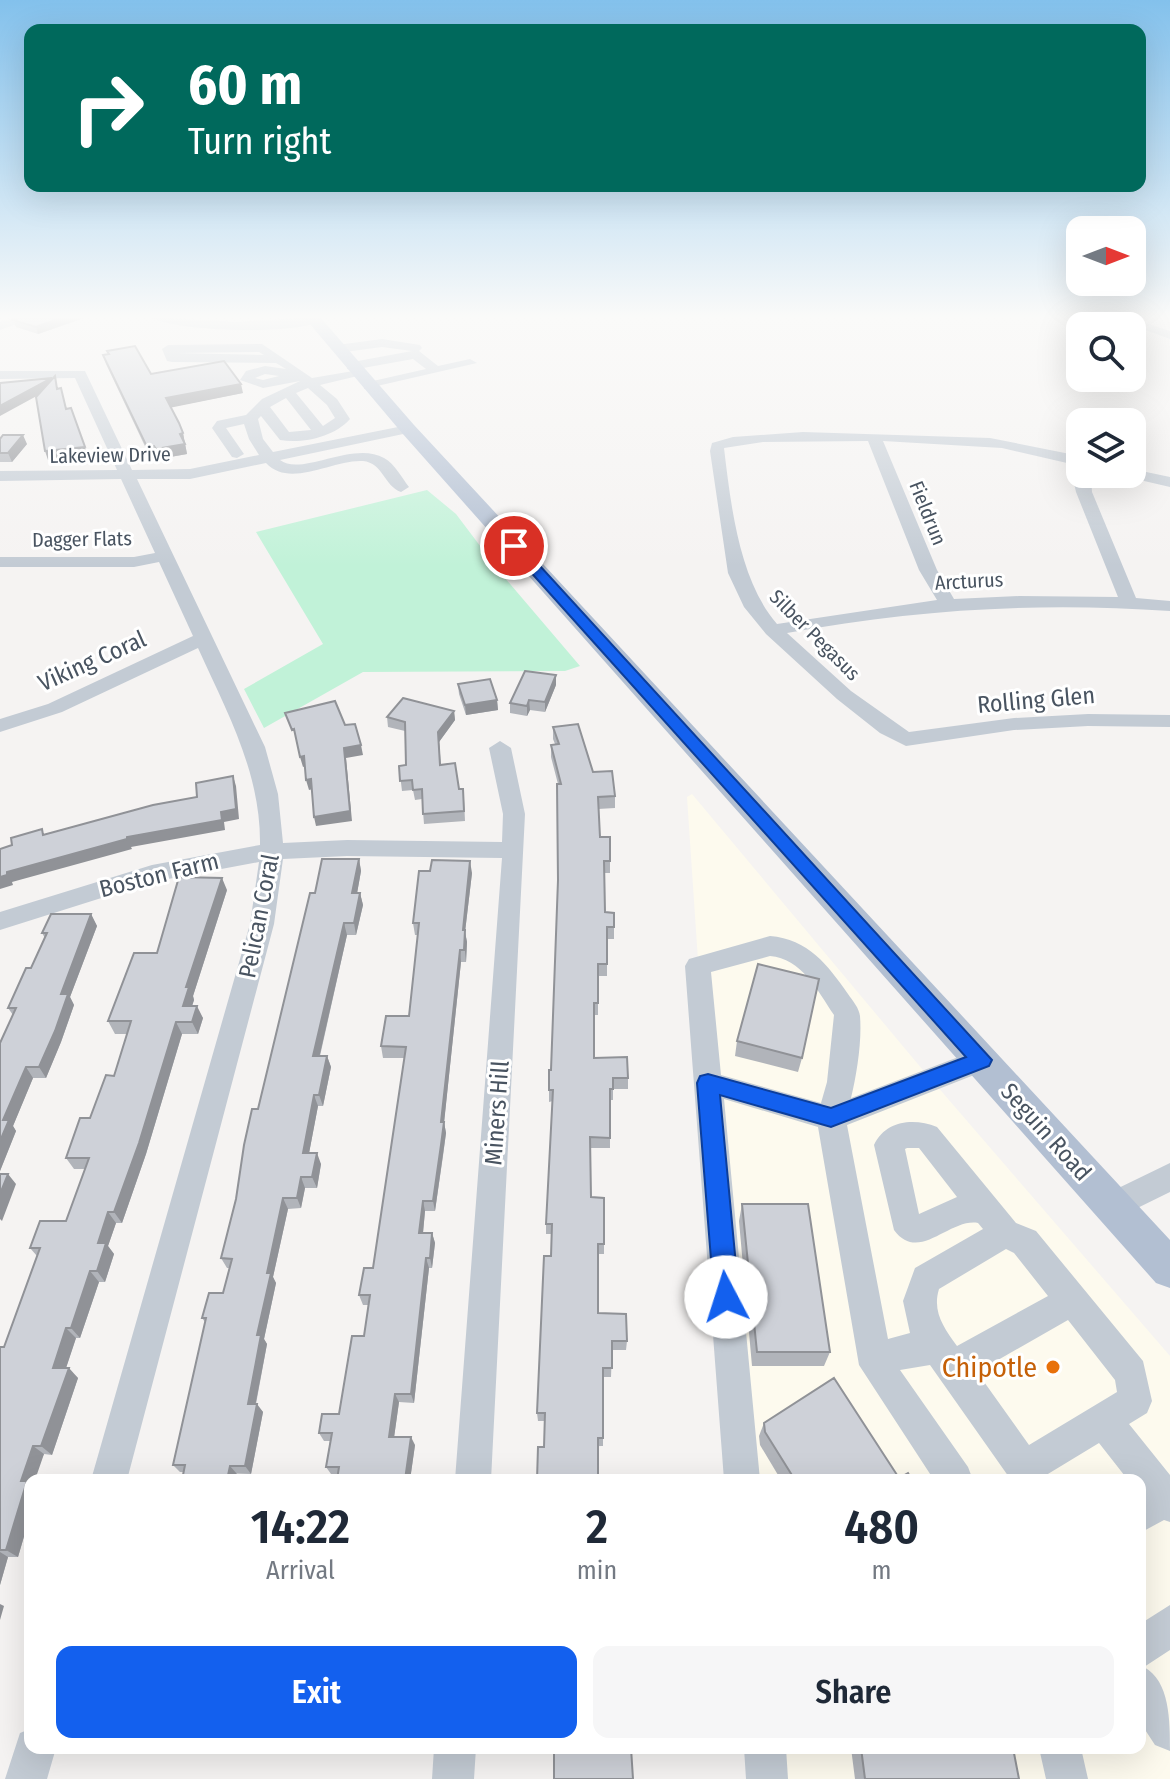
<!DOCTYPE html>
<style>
:root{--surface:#fff;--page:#f6f6f7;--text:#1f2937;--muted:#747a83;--accent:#1360ee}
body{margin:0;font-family:"Fira Sans Condensed",sans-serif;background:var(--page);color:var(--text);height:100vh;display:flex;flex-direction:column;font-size:30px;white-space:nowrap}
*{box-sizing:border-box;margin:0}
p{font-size:26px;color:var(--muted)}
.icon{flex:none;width:44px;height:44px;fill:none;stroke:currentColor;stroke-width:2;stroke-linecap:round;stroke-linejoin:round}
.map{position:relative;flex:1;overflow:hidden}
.sheet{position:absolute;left:24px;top:1474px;width:1122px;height:280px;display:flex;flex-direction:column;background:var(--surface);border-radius:16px;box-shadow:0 8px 32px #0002}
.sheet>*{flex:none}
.top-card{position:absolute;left:24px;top:24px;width:1122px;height:168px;border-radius:16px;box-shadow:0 8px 32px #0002;background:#00695c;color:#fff;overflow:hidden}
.needle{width:52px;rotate:90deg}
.buttons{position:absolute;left:1066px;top:216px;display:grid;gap:16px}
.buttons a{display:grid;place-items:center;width:80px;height:80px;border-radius:16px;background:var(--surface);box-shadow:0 8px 32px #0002;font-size:40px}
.pin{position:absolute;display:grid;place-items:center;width:68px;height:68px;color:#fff;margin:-34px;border:4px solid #fff;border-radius:50%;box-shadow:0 2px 8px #0007}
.me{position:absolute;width:88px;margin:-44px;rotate:355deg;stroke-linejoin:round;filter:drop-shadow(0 0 6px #0008)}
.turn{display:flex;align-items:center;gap:28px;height:168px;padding:0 32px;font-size:36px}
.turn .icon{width:104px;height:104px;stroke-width:2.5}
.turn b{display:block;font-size:56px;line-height:68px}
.eta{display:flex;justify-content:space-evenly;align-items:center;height:136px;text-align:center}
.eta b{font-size:48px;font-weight:600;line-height:56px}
.cta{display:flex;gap:16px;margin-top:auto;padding:16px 32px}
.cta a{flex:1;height:92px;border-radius:16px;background:var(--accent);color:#fff;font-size:32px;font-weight:600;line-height:92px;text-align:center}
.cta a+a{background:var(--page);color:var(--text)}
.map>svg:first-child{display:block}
</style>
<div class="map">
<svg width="1170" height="1779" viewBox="0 0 1170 1779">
<rect width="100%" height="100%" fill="#f5f3f2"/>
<path fill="#fdfaee" d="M692 794 917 1063 1170 1356V1779H753L751 1748H1140V1480H733L687 797Z"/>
<path fill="#c1f2d8" d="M427 490 456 514 499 571 580 666 565 671 363 672 264 728 244 689 323 644 256 532Z"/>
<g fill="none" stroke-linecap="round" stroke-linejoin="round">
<path fill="#c3cbd4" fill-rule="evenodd" d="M18 317H35L0 330V322Z
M151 317 236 322 314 317 320 321C299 335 173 332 151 317Z
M1110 317H1127L1170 331V339Z
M382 339 420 345 422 348 419 351 438 366 470 359 477 363 364 389V383L426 369 413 359 352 370 347 369V363L412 351 382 347 337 353 331 349 337 345Z
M262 344 312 378 359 370 366 374 320 385 337 399 350 419C334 437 303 444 280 440L261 416 258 419 263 439 273 452 408 425 415 429 408 433 280 460C301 477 353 440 384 458 395 464 402 478 409 487L401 492C384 486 383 463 363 461 333 459 290 489 266 463L190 479H137L265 747 278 794 283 843 347 840 502 842 503 814 489 748 500 741 511 748 525 814 491 1480H455L502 858 347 856 283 859 274 924 127 1480H91L250 924 259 862 152 882 0 930V912L152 865 260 845C261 773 227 712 198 648L62 712 0 732V719L48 704 193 636 159 562 134 567H0V557H134L155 553 121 479 0 481V471L117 470 75 378 0 379V371H85L132 470 190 469 259 455 249 439 244 424 226 428 244 454 237 458 232 457 212 428 217 421 246 415 262 399 300 381 263 388 240 380 246 371 265 366 286 369 276 363 172 362 167 361 162 349 168 345ZM259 352 264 355 176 353ZM265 374 279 376 263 380 255 378ZM308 388 327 405 335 418 323 426 296 393ZM286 398 311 430 289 432 270 407Z
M803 432 990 438 1080 456V466L1002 448 883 441 937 570 954 599 1019 596 1118 597 1076 492 1073 479 1080 470V474H1091L1092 492 1136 598 1170 601V611C1041 602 915 609 787 633L851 691 909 732 1014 718 1088 714 1170 715V727L1088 726 1014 730 906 746 880 733 837 699 766 634 744 607 728 573 710 451 712 443 733 437ZM868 441 919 570 937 600 777 624C739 580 731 506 724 448L763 442Z
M1132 469 1170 477V487L1127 477 1124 474H1132Z
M770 936C808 939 828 965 848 994 853 1001 859 1008 860 1016 862 1041 857 1073 851 1098L982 1048 992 1052 996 1060 992 1068 847 1125 888 1339 910 1333 903 1301 915 1268 983 1229 978 1223C949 1218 919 1264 894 1230L874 1145C886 1120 914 1118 937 1127L1016 1223 1036 1231 1143 1361 1152 1401 1147 1413 1129 1424 1170 1475V1522L1164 1520 1140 1533V1480H1128L1099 1443 1038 1480H1011L930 1365 900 1370 968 1467 973 1480H934L859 1365 818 1127 724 1099 760 1480H724L685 966 689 959ZM770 956C801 958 818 991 834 1015L827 1082 821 1103 721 1075 711 972ZM907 1148H919L957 1197 919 1214 905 1149ZM1006 1249 1014 1253 1048 1296 957 1346C944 1328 932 1312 939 1289ZM1068 1320 1115 1380 1117 1392 1029 1445 977 1372Z
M1170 1163V1192L1113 1220 1102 1216 1098 1206 1102 1196Z
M1170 1605V1650L1144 1667C1170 1681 1170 1721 1170 1751L1155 1745 1140 1722V1624Z
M30 1729V1748H56L47 1779H5L20 1733Z
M434 1748H476L474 1779H432Z
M744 1748H786L788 1779H746Z
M1039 1748H1081L1088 1779H1046Z"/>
<path fill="#b2bfd2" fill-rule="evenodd" d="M304 317H320L414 425 1170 1240V1288L1156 1283 402 433Z"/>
</g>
<path fill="#b1b4ba" d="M87 317 38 334 16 327 13 320Z
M103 355 151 374 243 393 171 407 183 433 187 454 159 459 157 456 150 457 106 364Z
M0 439 27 444 12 462H0Z
M458 684 497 700 498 710 466 715 459 694Z
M556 685 545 712 530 710 527 716 510 713V703Z
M454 711 455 720 439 742 441 765 464 799 465 821 424 824 422 799 415 800 413 790 402 791 399 766 406 765 405 731 388 727 387 717Z
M553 727 615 796V808L598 809 600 837H610V873H604L605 912 614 927V939H607V976H598V1015H594V1058L628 1078V1089H613V1100H610V1148H590L591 1197 604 1198V1254H598V1313L627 1341 626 1350H612L611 1377H603V1446L544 1447 545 1421H538L537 1413 551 1256 552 1234H546V1224L553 1101 549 1102V1070H551L558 880V784L551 757V745L555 744 553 739Z
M359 859 361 871 357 893H360L363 905 356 935H347L320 1056H327L331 1067 323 1106H318L309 1153 321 1164 317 1188H305L301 1208 288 1209 273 1277 276 1283 264 1339 267 1344 256 1404 263 1412 251 1474 180 1472 173 1465 205 1322 202 1318 223 1293 229 1268H227L221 1258 258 1109 315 893Z
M472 873 465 932 467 942 466 962H461L444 1122 446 1133 443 1156 435 1211H425L423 1233H432L435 1243 432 1268H429L414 1403 399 1402 394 1437 415 1445 410 1480H337L338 1474H331L326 1467 330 1441H324L319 1433 339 1414 364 1336 369 1305H363L359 1295 373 1268 405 1058H383L381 1046 409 1016 418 935H415L413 923Z
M227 890 193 996 194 1000 192 1006 203 1018 198 1034H182L146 1154 122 1223H116L108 1246 114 1254 105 1282H99L80 1338H76L66 1368 78 1378 52 1455 44 1454 30 1480V1516L18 1557H8L0 1585V1347H4L37 1256 30 1248 66 1221 85 1169H74L66 1158 90 1118 114 1076 127 1034H115L108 1021 157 953Z
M91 914 97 926 70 997 74 1005 61 1042 46 1078H33L13 1126 16 1131 0 1171V1043L13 1015 8 1008 31 968 45 938 42 933Z
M737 1041 802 1058 798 1072 735 1056Z
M742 1204 830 1352 824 1366H752L739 1221Z
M764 1423 899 1478 912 1480H781L760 1445 759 1436Z
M851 1748H1013L1019 1779H855Z"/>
<path fill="#909297" d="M63 317H87L38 334 36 327Z
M52 378 55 386 0 416V406Z
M241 384 243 393 169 408 166 398Z
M183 433 187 454 159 459 156 449 180 434Z
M23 435 27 444 12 462 8 453Z
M154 446 157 456 150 457 147 447Z
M85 447 88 456 48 460 45 451Z
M556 675V685L545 712V702Z
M497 700 498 710 466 715 465 705Z
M529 700 530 710 527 716V706Z
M454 711 455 720 439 742 441 775 438 732Z
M361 745 363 755 346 758 352 821 316 826 314 817 344 748Z
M304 756 306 766 303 767 300 757Z
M233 776 236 786 239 819 224 822 225 830 131 847 132 849 12 882 13 885 0 889V877L7 872 127 837 221 812Z
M311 779 313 789 309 790 306 780Z
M359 859 361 871 355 905 352 893Z
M470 861 472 873 465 932 467 942 466 962 463 930Z
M222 878 227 890 193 996 194 1000 188 1018 183 1006 186 987Z
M360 893 363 905 356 935 354 923Z
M91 914 97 926 70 997 74 1005 61 1042 46 1078 39 1067 61 994Z
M344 923 347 935 317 1067 313 1056Z
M460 950 461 962 443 1133 441 1122Z
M197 1006 203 1018 198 1034 192 1022Z
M176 1022 182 1034 146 1154 122 1223 114 1212Z
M327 1056 331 1067 323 1106 319 1095Z
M26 1067 33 1078 13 1126 16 1131 0 1171V1141L3 1120Z
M314 1095 318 1106 307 1164 303 1153Z
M444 1122 446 1133 435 1211 433 1201Z
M317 1153 321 1164 317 1188 312 1177Z
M8 1174 16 1184 2 1221 0 1219V1194Z
M301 1177 305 1188 301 1208 297 1198Z
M283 1198 288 1209 273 1277 276 1283 264 1339 267 1344 254 1412 248 1404 257 1335 267 1273Z
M423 1201 425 1211 422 1243 419 1233Z
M108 1212 116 1223 108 1246 114 1254 105 1282 97 1271 98 1243Z
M432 1233 435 1243 432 1268 430 1258Z
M426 1258 429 1268 414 1403 411 1394Z
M90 1271 99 1282 80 1338 71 1328Z
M66 1328 76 1338 63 1377 53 1368Z
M69 1368 78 1378 52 1455 41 1446Z
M395 1394 399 1402 393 1445 389 1437Z
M257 1404 263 1412 251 1474 245 1466Z
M411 1437 415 1445 410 1480H405Z
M33 1446 44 1454 35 1480H30V1516L18 1557 6 1550 21 1481Z
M230 1466 237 1474 235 1480H227Z
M0 1552 8 1557 0 1585Z
M0 1604 4 1606 0 1620Z"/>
<path fill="#ced1d8" stroke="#909297" stroke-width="2" d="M21 317H63L36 327 13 320Z
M135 346 151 374 224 361 241 384 166 398 179 423 183 433 180 434 185 444 156 449 154 446 147 447 103 355 109 354 107 351Z
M55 376 57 389 61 388 66 409 71 408 85 447 45 451 36 397Z
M52 378 0 406V383Z
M3 435H23L8 453H0V439Z
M525 671 556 675 545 702 529 700 527 706 510 703Z
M490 679 497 700 465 705 458 684Z
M403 698 454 711 438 732 440 765 455 763 459 789H463L464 811 423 814 422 789 413 790 412 780 400 781 399 766 406 765 405 722 387 717Z
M335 701 345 725 355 724 361 745 344 748 350 811 314 817 311 779 306 780 304 756 300 757 294 729 292 730 285 713Z
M578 724 593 772 612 771 615 796 598 797 600 837H610V861H604L605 912 614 913V927H607V964H598V1003H594V1058L627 1057 628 1078H613V1089H610V1138L590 1137 591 1197 604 1198V1244H598V1313L626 1314 627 1341H612V1368H603V1438H598V1480H537L538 1447H544L545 1413H537L544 1256H551L552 1224H546L553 1090H549V1070H551L558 880 557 784H561L551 745 559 744 553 727Z
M233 776 236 809 221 812 222 820 127 837V839L7 872V875L0 877V849L12 845 11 838 42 829 43 835 153 805 197 797 196 783Z
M322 859H359L352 893H360L354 923H344L313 1056H327L319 1095H314L303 1153H317L312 1177H301L297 1198H283L267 1273H271L257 1335H261L248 1404H257L245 1466H230L227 1480H182L185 1465H173L206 1318H202L209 1293H223L232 1259 221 1258 236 1199 244 1145 252 1109H258L310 893H315Z
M432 860 470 861 463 930H465L464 950H460L441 1122H444L441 1145 433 1201H423L419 1233H432L430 1258H426L411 1394H395L389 1437H411L405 1480H337L339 1467H326L332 1433H319L322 1414H339L352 1336H364L370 1295H359L364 1268H373L406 1047 381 1046 386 1016H409L419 923H413L419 871H430Z
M179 877 222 878 186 987H189L183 1006H197L192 1022H176L139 1143 114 1212H108L98 1243H106L97 1271H90L71 1328H66L53 1368H69L41 1446H33L21 1481H27L6 1550H0V1347H4L40 1248H30L40 1221H66L89 1158H66L80 1118H90L106 1075 114 1076 131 1021H108L134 953H157Z
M51 914H91L61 994H68L55 1031 39 1067H26L3 1120H9L0 1141V1043L16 1008H8L26 968H31L47 933H42Z
M758 964 819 979 802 1058 737 1041Z
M0 1174H8L0 1194Z
M742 1204H808L830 1352H757Z
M834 1378 899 1478 908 1473 912 1480H795L765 1432 764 1423Z
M545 1748H631L633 1779H554V1749H545Z
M861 1748H1013L1019 1779H865Z"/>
<linearGradient id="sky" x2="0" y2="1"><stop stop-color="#83c1ec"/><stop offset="0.56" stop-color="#fafaf9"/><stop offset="1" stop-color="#fafaf9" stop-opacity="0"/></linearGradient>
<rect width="1170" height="566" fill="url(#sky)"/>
<path fill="#1360ee" stroke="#0c3e9b" stroke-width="2" d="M510 543H519L992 1060 989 1066 831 1127 720 1095 739 1297 735 1305 726 1309 718 1305 714 1297 697 1083 700 1076 708 1074 831 1108 966 1057 510 549Z"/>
<circle fill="#e8710a" stroke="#fff" stroke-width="3" cx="1053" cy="1367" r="8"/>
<g text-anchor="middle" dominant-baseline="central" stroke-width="6" stroke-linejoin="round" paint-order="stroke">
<g font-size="20" fill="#495461" stroke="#fff">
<text transform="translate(110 455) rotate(-1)">Lakeview Drive</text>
<text transform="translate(928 513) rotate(68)">Fieldrun</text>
<text transform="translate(82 539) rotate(-1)">Dagger Flats</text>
<text transform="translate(969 581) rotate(-3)">Arcturus</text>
<text transform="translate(815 635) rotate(45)">Silber Pegasus</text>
</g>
<g font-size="24" fill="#495461" stroke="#fff">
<text transform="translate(92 661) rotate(-24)">Viking Coral</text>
<text transform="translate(1036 700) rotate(-5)">Rolling Glen</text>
<text transform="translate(159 875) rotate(-14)">Boston Farm</text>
<text transform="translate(259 916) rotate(-79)">Pelican Coral</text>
<text transform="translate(497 1113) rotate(-86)">Miners Hill</text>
<text transform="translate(1046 1132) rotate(48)">Seguin Road</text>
</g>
<g font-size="28" fill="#c56008" stroke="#fff" text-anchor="end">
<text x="1037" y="1367">Chipotle</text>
</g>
</g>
</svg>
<div class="buttons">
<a><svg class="needle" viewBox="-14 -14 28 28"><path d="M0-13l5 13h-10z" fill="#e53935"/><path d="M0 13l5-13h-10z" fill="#747a83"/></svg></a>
<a><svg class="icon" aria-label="search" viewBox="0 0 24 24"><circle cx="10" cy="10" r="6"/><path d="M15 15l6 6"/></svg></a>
<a><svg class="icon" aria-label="layers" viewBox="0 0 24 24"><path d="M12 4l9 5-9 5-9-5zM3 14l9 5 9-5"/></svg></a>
</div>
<div class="pin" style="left:514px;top:546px;background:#d93025"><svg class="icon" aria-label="arrive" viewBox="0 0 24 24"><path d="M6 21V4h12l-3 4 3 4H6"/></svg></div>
<svg class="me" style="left:726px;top:1297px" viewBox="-20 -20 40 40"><circle r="19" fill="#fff"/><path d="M0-13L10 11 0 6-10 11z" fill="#1360ee"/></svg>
<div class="top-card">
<div class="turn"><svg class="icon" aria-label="right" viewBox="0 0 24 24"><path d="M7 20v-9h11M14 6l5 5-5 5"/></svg><div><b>60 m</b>Turn right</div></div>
</div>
<section class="sheet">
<div class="eta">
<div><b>14:22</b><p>Arrival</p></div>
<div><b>2</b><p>min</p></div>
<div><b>480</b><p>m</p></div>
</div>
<div class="cta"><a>Exit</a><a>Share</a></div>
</section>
</div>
